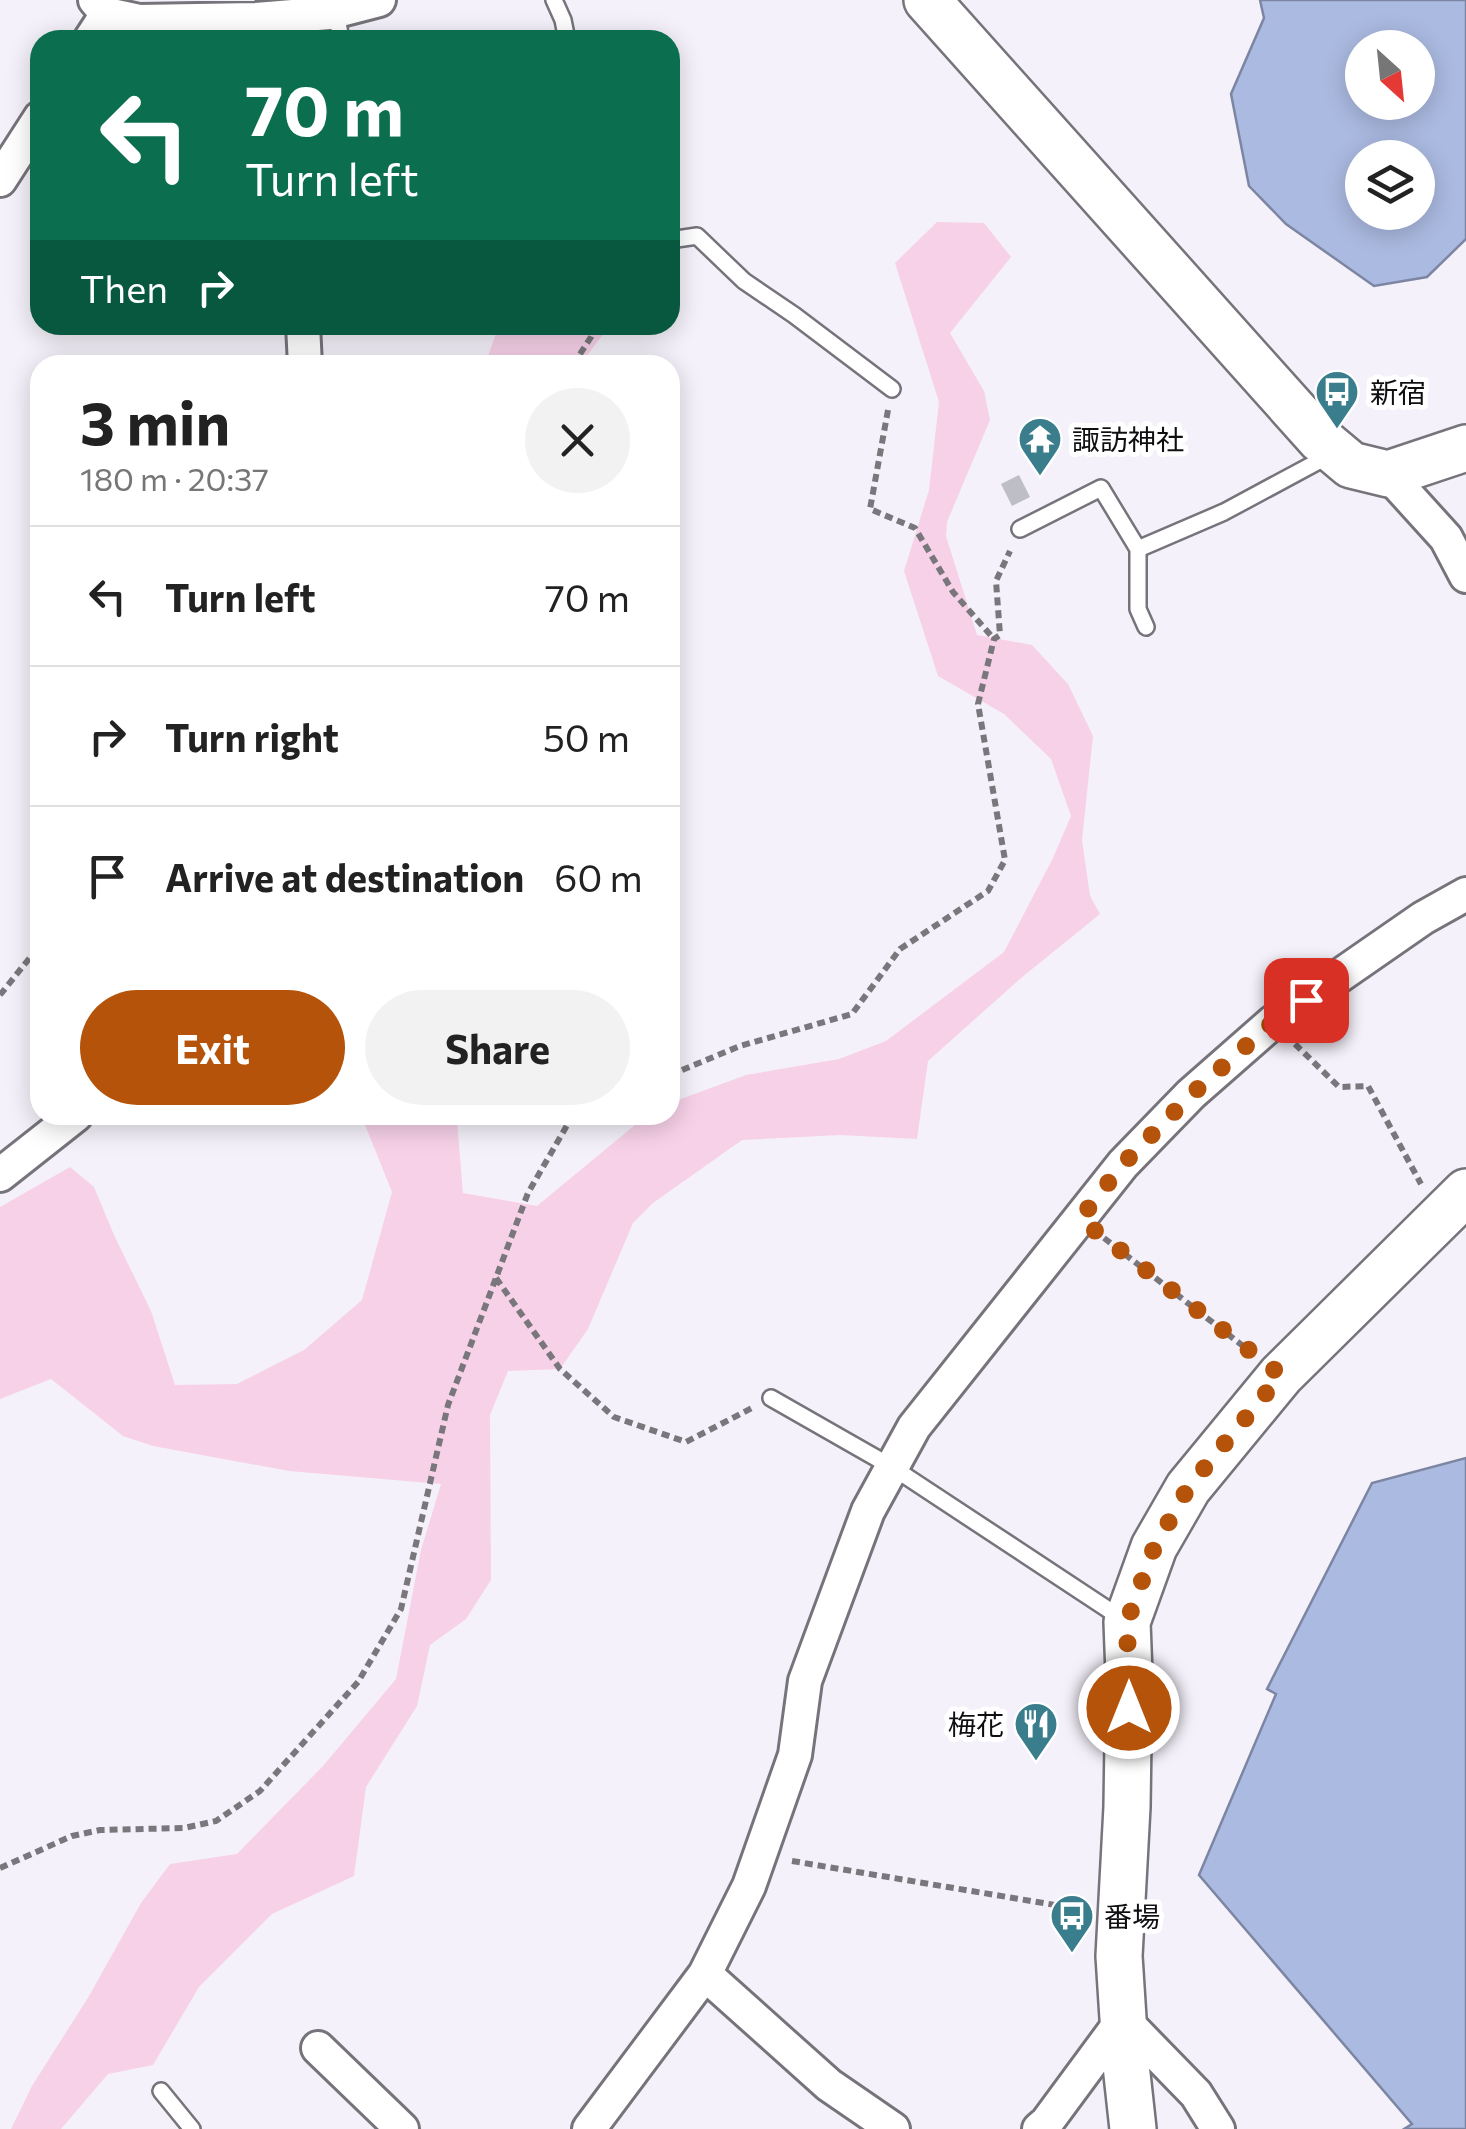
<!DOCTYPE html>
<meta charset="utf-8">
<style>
:root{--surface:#fff;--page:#f2f2f2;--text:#222;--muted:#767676;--line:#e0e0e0;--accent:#b45309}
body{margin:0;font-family:Commissioner,"Noto Sans JP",sans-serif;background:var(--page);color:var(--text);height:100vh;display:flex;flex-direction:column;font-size:38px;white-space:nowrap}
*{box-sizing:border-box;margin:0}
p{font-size:32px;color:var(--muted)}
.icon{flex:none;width:55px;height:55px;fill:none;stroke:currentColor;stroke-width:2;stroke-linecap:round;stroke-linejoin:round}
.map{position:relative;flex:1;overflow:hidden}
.side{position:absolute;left:30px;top:355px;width:650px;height:770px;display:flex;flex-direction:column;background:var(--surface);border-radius:30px;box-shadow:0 5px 25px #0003}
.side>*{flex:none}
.guide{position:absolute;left:30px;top:30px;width:650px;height:305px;border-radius:30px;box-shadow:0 5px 25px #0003;background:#0b6e4f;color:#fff;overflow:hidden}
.needle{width:65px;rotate:153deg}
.fabs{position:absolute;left:1345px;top:30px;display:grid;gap:20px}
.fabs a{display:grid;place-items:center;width:90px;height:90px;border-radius:50%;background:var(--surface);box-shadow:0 5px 25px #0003;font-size:50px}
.pin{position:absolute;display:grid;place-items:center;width:85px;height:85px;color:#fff;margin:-42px;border-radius:20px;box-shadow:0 5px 15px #0006}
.me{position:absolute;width:110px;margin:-55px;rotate:0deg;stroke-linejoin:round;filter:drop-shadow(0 0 8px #0008)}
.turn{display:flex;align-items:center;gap:35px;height:210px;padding:0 50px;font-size:45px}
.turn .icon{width:130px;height:130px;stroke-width:2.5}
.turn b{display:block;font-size:70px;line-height:85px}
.then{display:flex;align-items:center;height:95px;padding:0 50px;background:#0003;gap:20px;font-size:38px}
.round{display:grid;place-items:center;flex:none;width:105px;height:105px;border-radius:52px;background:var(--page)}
.overview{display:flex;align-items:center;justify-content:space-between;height:170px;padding:0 50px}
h1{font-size:60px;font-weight:700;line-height:75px}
.primary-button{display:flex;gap:20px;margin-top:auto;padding:20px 50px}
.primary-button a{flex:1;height:115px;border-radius:60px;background:var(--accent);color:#fff;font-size:40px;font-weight:700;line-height:115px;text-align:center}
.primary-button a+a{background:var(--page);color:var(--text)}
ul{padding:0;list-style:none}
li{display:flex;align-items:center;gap:30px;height:140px;padding:0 50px;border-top:2px solid var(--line)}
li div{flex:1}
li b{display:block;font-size:38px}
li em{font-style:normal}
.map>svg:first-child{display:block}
</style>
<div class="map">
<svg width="1466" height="2129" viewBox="0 0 1466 2129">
<rect width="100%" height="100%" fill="#f5f1fa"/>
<path fill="#f7d1e8" d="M937 222 984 223 1011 257 950 333 984 391 990 420 947 522 946 536 977 635 1032 645 1068 684 1093 736 1082 840 1090 896 1100 914 1021 978 928 1061 917 1139 840 1135 742 1140 653 1203 633 1223 588 1329 560 1369 508 1371 490 1415 491 1580 466 1619 430 1645 417 1706 366 1787 354 1876 272 1914 199 1987 153 2065 108 2074 61 2129H11L32 2086 89 1996 141 1903 170 1864 237 1854 323 1766 396 1679 421 1550 441 1484 289 1471 153 1446 123 1436 51 1379 0 1399V1207L70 1167 94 1187 114 1235 151 1311 175 1385 237 1384 304 1350 362 1300 392 1192 361 1115H454L457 1121 463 1193 537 1206 647 1115H670V1103L746 1075 839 1059 886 1041 1004 952 1053 858 1071 816 1051 759 1004 714 938 676 904 571 929 490 939 402 895 263Z
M499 325H610L580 365H485Z"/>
<path fill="#abbae1" stroke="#7c86a3" stroke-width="2.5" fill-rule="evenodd" d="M1260 0H1466V239L1427 277 1374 286 1286 224 1249 186 1231 94 1264 18ZM1362 48H1418V102H1362ZM1362 158H1418V212H1362Z
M1466 1458V2129H1404L1412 2124 1199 1875 1276 1694 1267 1689 1372 1483Z"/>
<path fill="#bebec6" d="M1019 475 1030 497 1012 506 1001 484Z"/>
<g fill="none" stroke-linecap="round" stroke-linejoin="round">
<defs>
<path id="lane" d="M554 0 563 20 567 40
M336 11 341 40
M670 240 697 236 744 281 794 315 892 389
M1020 529 1101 488 1138 549V609L1146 627
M1138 549 1224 512 1332 454
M771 1398 892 1467 1124 1620
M161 2091 192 2129"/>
<path id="street" d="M95 0 107 14 139 21 256 19 329 13 379 0
M90 40 107 14
M0 180 40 118
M303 325 305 365
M1388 474 1446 538 1466 576
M0 1175 76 1115
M705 1974 829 2085 893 2129
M318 2048 402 2129
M589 2129 705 1974 749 1886 795 1755 805 1681 868 1511 914 1427 1123 1164 1191 1094 1273 1022 1423 918 1466 894
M1039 2129 1047 2122 1123 2019 1196 2094 1218 2129"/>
<path id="secondary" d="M927 0 1320 439 1351 465 1388 474 1466 448
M1133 2129 1126 2065 1119 1956 1127 1807 1129 1674 1127 1622 1154 1547 1188 1488 1281 1375 1466 1192"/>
</defs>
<use href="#lane" stroke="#77737b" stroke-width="20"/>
<use href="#street" stroke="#77737b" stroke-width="38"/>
<use href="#secondary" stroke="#77737b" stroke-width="50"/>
<path stroke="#79777c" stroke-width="6" stroke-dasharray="8 5" stroke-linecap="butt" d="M573 365 591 337 596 325
M888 410 870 509 915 528 953 592 994 639
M0 995 40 945
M1295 1044 1339 1087 1368 1086 1421 1184
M670 1075 740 1046 852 1014 900 949 988 891 1005 860 978 704 994 639 1000 635 996 581 1010 551
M1104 1238 1252 1353
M496 1278 560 1369 614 1417 686 1442 752 1408
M792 1861 1085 1910
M0 1868 72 1836 100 1830 184 1828 216 1821 260 1791 358 1682 401 1609 448 1405 528 1193 573 1115"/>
<use href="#lane" stroke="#fff" stroke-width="15"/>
<use href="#street" stroke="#fff" stroke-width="32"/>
<use href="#secondary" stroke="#fff" stroke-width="45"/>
</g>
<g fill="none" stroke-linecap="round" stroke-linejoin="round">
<path stroke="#b45309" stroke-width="18" stroke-dasharray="0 32.4" d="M1129 1708 1127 1622 1154 1548 1188 1488 1281 1375 1080 1219 1123 1164 1192 1094 1273 1022 1306 1000"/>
</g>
<defs>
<symbol id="bus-pin" viewBox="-11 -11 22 30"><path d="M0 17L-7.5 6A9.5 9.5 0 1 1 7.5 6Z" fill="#3a7e8d" stroke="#fff"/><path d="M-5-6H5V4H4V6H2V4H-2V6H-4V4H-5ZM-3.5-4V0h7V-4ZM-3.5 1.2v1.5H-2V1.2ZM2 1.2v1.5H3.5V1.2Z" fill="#fff"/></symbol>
<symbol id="temple-pin" viewBox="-11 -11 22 30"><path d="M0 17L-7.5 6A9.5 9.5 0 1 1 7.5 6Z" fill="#3a7e8d" stroke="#fff"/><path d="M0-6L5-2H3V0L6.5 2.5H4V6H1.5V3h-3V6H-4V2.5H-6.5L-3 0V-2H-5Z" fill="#fff"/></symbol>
<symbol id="restaurant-pin" viewBox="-11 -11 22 30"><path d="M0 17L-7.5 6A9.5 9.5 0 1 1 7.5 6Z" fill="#3a7e8d" stroke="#fff"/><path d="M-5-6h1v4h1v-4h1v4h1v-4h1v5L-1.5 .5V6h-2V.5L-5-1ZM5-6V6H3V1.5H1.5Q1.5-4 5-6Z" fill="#fff"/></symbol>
</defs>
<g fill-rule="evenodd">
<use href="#bus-pin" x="1312" y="367" width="50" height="68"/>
<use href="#temple-pin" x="1015" y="414" width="50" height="68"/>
<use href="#restaurant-pin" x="1011" y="1699" width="50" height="68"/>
<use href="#bus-pin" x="1047" y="1891" width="50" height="68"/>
</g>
<g text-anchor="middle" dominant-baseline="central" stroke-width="10" stroke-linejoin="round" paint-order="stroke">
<g font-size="28" fill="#100e11" stroke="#fff" text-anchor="start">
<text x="1370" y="392">新宿</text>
<text x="1072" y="439">諏訪神社</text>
<text x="1004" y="1724" text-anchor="end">梅花</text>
<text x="1104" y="1916">番場</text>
</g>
</g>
</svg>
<div class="fabs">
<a><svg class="needle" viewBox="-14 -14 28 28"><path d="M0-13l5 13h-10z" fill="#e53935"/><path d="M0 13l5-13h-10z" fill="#767676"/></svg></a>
<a><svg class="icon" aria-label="layers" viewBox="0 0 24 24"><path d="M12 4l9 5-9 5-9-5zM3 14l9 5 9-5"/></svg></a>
</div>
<div class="pin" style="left:1306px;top:1000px;background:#d93025"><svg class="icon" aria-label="arrive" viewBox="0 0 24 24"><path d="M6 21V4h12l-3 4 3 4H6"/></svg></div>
<svg class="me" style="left:1129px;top:1708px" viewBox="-20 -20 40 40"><circle r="17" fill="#b45309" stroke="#fff" stroke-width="3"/><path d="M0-11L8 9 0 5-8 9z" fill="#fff"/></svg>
<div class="guide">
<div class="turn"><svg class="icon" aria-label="left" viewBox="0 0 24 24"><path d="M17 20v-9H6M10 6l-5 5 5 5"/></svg><div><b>70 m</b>Turn left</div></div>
<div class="then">Then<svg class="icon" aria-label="right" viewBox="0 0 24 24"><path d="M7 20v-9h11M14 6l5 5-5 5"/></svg></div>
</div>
<section class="side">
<div class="overview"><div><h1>3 min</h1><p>180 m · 20:37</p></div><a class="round"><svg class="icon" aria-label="close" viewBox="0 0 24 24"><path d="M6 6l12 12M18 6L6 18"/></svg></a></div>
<ul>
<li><svg class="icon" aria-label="left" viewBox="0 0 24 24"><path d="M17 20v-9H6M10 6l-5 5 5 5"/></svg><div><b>Turn left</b></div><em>70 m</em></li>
<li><svg class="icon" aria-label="right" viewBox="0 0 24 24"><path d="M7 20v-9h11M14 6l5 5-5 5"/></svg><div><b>Turn right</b></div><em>50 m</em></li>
<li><svg class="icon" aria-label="arrive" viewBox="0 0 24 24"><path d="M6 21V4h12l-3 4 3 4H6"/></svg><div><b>Arrive at destination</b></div><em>60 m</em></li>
</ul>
<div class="primary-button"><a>Exit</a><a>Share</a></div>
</section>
</div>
